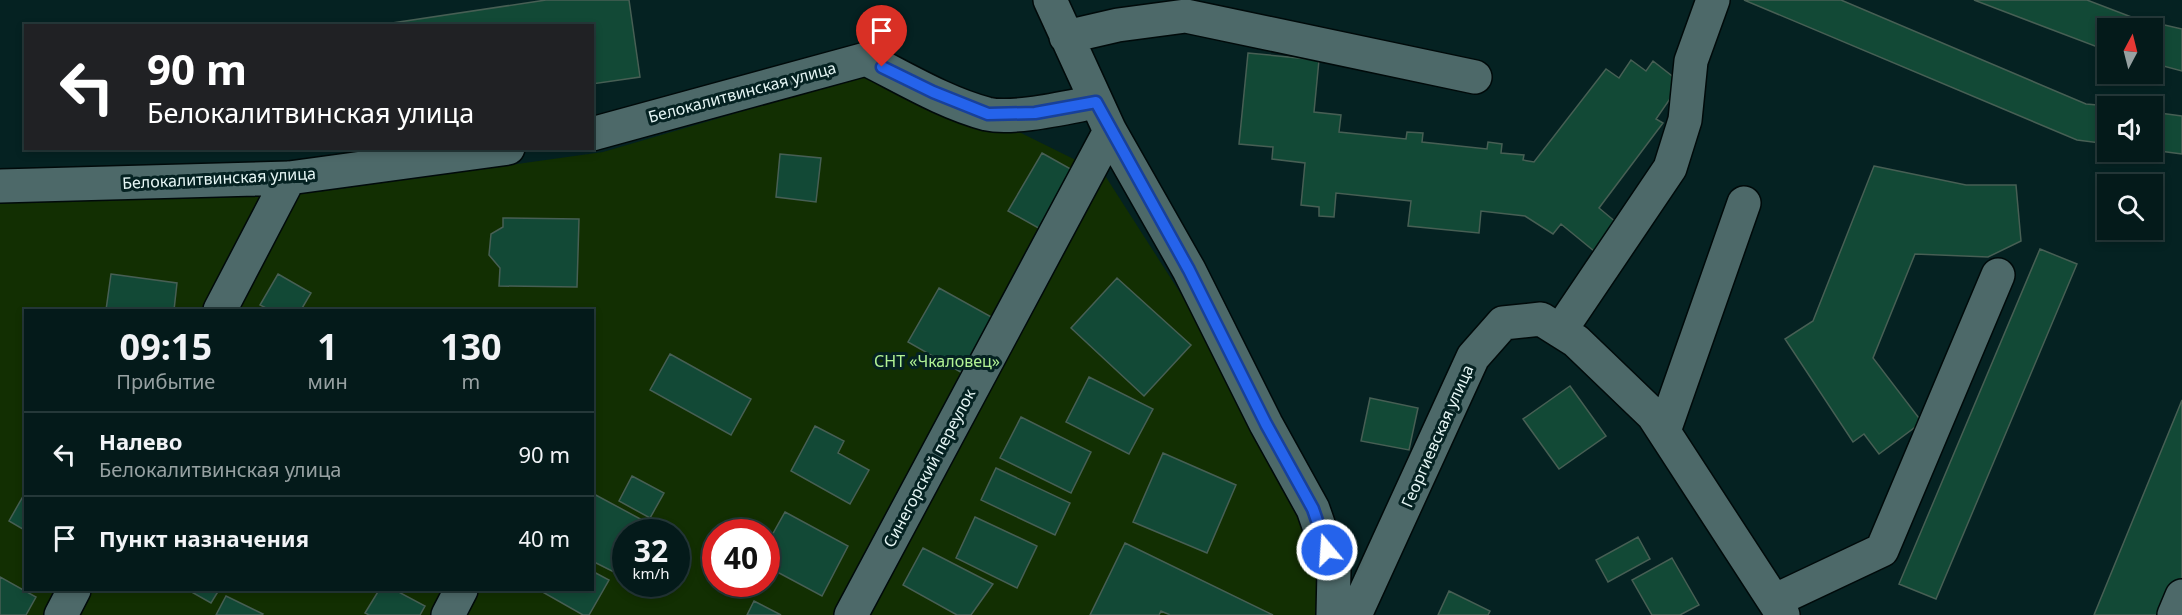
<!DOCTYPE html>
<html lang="ru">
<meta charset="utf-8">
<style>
:root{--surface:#041a1a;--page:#0d2323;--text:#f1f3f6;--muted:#97a1a2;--line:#253839}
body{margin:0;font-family:"Noto Sans",sans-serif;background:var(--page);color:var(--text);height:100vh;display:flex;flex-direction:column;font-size:22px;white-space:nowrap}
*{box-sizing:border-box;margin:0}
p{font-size:20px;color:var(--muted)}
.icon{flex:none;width:33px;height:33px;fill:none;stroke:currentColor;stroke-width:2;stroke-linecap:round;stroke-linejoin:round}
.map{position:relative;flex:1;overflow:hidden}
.details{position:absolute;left:24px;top:309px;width:570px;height:282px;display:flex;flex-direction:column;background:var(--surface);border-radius:0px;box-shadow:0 3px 9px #0003,0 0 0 2px var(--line)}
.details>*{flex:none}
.top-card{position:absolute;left:24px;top:24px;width:570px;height:126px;border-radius:0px;box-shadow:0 3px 9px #0003,0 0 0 2px var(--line);background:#202124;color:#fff;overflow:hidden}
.needle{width:39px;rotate:7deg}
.buttons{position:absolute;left:2097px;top:18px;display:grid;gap:12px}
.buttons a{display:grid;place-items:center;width:66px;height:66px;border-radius:0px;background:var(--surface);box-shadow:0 3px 9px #0003,0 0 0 2px var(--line);font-size:30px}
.speed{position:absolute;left:612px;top:519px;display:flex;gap:12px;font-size:30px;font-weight:700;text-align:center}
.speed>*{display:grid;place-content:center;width:78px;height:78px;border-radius:50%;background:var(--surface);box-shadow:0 3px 9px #0003,0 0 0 2px var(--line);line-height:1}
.speed small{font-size:15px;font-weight:400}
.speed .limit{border:9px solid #d22;background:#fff;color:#111}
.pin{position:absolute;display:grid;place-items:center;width:51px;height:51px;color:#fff;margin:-62px -26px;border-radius:50% 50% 50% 0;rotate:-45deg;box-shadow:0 0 6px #0007}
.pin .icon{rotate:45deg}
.me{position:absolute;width:66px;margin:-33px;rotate:342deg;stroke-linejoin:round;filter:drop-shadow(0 0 4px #0008)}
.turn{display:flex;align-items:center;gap:21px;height:126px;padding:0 24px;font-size:27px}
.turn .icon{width:78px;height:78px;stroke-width:2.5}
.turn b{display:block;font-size:42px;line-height:51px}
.eta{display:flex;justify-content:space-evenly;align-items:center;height:102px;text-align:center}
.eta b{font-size:36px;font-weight:700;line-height:42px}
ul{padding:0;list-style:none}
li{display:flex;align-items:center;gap:18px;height:84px;padding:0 24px;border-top:2px solid var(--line)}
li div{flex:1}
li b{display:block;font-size:22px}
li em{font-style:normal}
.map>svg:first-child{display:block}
</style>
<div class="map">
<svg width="2182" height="615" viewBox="0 0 2182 615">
<rect width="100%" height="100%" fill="#052222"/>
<path fill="#122f02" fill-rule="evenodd" d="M890 68 1104 174 1320 511 1323 615H0V190L317 192 603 152ZM26 310H592V590H26ZM626 532H676V584H626ZM716 532H766V584H716Z"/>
<path fill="#124936" stroke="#475f54" stroke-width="1.5" d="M546 0H629L640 77 592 84V26H372Z
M1744 0H1841L2086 104 2109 106 2108 144 2077 140Z
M1974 0H2087L2134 18 2182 29V71L2152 63V28H2108V51Z
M1248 53 1319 60 1314 112 1341 115 1339 132 1406 139 1407 132 1423 133 1422 142 1487 149 1488 142 1502 144 1501 153 1524 155 1523 160 1534 162 1606 69 1619 78 1631 60 1646 71 1653 61 1681 83 1656 119 1663 123 1599 208 1617 223 1594 251 1561 224 1553 234 1525 216 1481 211 1479 233 1408 226 1411 201 1336 193 1334 217 1319 216V207L1301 205 1305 163 1272 159 1273 147 1239 144Z
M2152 112 2182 116V154L2152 150Z
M1042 153 1076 172 1042 230 1008 211Z
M780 154 821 158 816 202 776 197Z
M1874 166 1966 185H2016L2021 241 1988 257 1915 254 1873 358 1922 422 1879 454 1864 434 1853 442 1785 339 1813 321Z
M503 218 579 219 577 287 499 286 500 268 489 255 491 234 503 227Z
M2040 249 2077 264 1936 599 1899 584Z
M111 274 177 283 174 310H106Z
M278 274 311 293 301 310H270L260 305Z
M1117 278 1191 345 1144 396 1071 328Z
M939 288 995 319 964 374 908 342Z
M670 354 751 399 731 435 650 390Z
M1089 377 1153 409 1129 454 1066 422Z
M1570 386 1606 436 1559 469 1523 419Z
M1370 398 1418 408 1409 450 1361 441Z
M2182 400V586L2170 615H2094Z
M1021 417 1091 452 1071 493 1000 458Z
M815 426 844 441 838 453 869 470 850 504 791 471Z
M1163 453 1236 485 1207 553 1133 522Z
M996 468 1070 503 1055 535 981 500Z
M632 476 664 493 650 518 619 501Z
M26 491V531L9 521Z
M592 493 646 522 640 532H626V559L618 574 592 561Z
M785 512 848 546 822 596 766 566V546Z
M975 517 1037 546 1017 588 956 558Z
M1638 537 1650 559 1608 582 1596 560Z
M1125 543 1273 615H1170L1161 611 1159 615H1090Z
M923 548 993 584 971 615H957L903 585Z
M1672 558 1699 605 1680 615H1652L1632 580Z
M592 571 609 580 589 615H583L539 590H592Z
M0 577 36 597 26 615H0Z
M188 590H219L211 603Z
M379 590H395L425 606 420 615H369L365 613Z
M1449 591 1490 611 1488 615H1438Z
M226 596 263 614 262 615H216Z
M754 601 781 615H747Z"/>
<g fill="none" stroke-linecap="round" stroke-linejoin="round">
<defs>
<path id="minor" d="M1050 0 1110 131 1189 270 1266 424 1313 509 1334 570 1333 615
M1066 37 1118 25 1186 16 1475 77
M592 134 866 59C904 78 945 103 987 114 1014 120 1068 107 1096 102
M0 186 289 178 508 148
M220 310 289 178
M1560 331 1670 168 1685 120 1691 61 1713 0
M1664 431 1744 203
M1774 601 1882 550 1998 275
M61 615 74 590
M448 615 461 590
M851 615 1110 131
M1355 615 1473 357 1503 323 1541 319 1576 341 1653 415 1783 615
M2174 615 2182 596"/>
</defs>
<use href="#minor" stroke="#000a0a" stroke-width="36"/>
<use href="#minor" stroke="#4d6969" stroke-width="33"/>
</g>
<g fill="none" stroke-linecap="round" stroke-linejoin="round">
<defs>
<path id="route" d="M882 67 933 92 988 114 1035 113 1096 102 1189 270 1266 424 1313 509 1327 550"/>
</defs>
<use href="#route" stroke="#184099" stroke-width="15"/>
<use href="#route" stroke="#2563eb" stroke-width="10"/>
</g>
<g text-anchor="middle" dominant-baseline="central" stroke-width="6" stroke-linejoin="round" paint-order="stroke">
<g font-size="16" fill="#e6f6f5" stroke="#052222">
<text transform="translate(742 92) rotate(-15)">Белокалитвинская улица</text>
<text transform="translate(219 178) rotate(-3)">Белокалитвинская улица</text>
<text transform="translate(1437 436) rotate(-66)">Георгиевская улица</text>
<text transform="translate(929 468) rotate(-62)">Синегорский переулок</text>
</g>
<g font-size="16" fill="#b1f294" stroke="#052222">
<text x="937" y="361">СНТ «Чкаловец»</text>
</g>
</g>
</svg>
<div class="buttons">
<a><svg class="needle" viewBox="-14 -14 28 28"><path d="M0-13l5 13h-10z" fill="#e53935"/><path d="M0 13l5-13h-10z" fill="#97a1a2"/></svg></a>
<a><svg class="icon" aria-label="sound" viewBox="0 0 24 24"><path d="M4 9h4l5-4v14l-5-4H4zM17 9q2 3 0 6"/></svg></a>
<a><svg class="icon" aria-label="search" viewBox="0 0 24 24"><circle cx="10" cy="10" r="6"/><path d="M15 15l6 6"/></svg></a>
</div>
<div class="speed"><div>32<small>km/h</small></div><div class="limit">40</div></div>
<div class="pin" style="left:882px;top:67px;background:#d93025"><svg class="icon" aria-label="arrive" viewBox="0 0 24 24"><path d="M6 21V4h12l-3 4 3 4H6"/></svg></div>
<svg class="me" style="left:1327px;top:550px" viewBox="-20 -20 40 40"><circle r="17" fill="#2563eb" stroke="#fff" stroke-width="3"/><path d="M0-11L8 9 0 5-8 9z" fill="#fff"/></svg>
<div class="top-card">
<div class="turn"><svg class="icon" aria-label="left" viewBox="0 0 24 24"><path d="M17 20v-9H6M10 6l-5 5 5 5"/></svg><div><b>90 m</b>Белокалитвинская улица</div></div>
</div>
<section class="details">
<div class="eta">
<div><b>09:15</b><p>Прибытие</p></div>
<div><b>1</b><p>мин</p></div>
<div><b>130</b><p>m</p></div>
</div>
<ul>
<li><svg class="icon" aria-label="left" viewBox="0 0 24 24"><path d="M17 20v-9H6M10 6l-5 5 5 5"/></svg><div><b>Налево</b><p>Белокалитвинская улица</p></div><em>90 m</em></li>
<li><svg class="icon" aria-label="arrive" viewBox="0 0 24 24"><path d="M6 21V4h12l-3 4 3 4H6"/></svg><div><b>Пункт назначения</b></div><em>40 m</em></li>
</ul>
</section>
</div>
